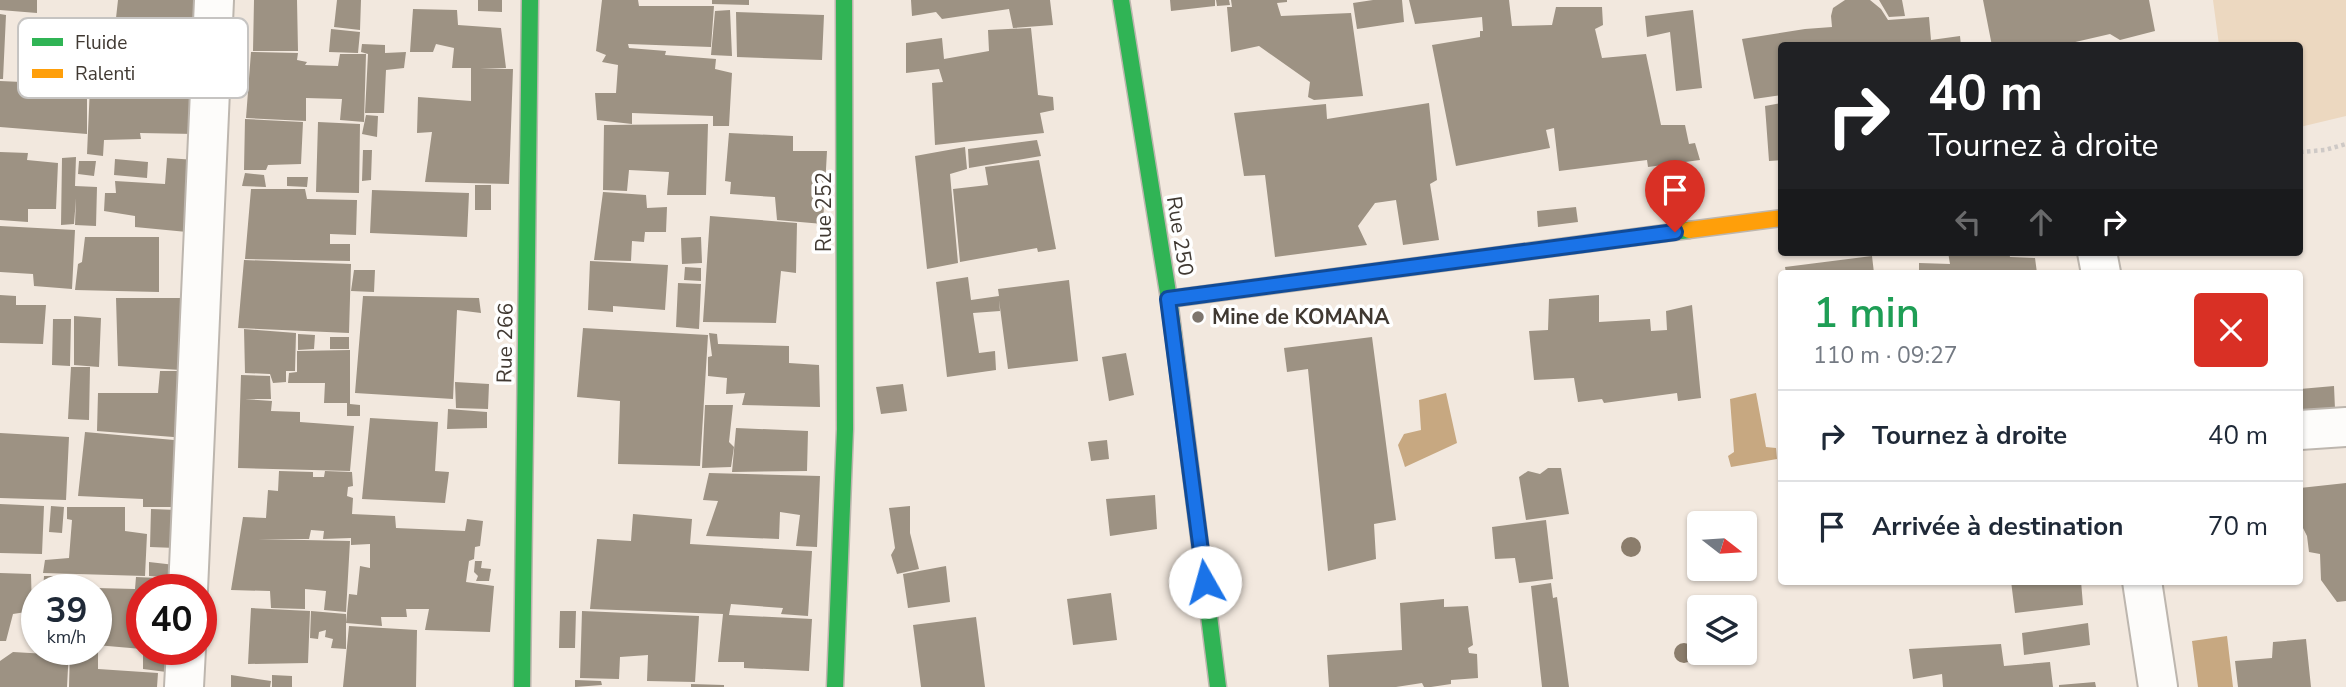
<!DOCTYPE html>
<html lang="fr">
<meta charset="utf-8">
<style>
:root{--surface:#fff;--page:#f6f6f7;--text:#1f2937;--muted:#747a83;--line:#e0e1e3}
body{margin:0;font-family:"Nunito Sans",sans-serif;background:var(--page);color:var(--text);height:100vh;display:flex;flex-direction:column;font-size:26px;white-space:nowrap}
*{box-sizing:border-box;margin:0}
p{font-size:23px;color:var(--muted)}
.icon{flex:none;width:38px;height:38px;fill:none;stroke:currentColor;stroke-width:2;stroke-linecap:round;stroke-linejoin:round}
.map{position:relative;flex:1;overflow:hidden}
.panel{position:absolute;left:1778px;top:270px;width:525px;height:315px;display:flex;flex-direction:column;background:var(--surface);border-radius:7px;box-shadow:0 2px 5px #0004}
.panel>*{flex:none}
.banner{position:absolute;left:1778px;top:42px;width:525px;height:214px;border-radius:7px;box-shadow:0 2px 5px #0004;background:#202124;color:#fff;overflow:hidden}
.needle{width:46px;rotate:107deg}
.fabs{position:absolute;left:1687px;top:511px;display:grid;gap:14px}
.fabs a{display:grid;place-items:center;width:70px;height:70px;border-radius:7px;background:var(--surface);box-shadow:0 2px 5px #0004;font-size:35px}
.speed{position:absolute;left:21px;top:574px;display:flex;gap:14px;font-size:35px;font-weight:700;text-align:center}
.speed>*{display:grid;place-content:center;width:91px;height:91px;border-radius:50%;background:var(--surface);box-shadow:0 2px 5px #0004;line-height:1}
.speed small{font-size:18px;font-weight:400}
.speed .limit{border:10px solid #d22;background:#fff;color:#111}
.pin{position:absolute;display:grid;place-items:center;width:60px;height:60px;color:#fff;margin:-72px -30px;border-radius:50% 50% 50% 0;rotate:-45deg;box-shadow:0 0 7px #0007}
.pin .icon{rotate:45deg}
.me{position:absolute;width:77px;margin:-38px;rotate:353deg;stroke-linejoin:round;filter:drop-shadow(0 0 5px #0008)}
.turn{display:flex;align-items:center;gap:24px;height:147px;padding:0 35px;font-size:32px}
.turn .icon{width:91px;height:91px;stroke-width:2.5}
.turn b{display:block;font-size:49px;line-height:60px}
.lanes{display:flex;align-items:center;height:66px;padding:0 35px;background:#0003;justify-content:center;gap:35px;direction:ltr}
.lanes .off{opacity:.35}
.round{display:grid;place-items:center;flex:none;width:74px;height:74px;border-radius:7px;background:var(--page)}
.summary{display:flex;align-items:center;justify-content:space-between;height:119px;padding:0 35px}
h1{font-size:42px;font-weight:600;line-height:52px;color:#1e9e55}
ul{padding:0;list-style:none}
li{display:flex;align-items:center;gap:21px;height:91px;padding:0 35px;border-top:2px solid var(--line)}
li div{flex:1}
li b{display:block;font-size:26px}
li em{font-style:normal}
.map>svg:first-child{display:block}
</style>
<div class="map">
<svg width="2346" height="687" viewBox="0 0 2346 687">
<rect width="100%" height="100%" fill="#f2e8de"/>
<path fill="#ecd8c0" d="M2213 0H2346V116L2300 127V46L2219 45Z"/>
<path fill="#c7a881" d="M1446 393 1457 443 1405 467 1398 445 1404 434 1421 430 1419 400Z
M1756 393 1766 447 1776 448 1777 459 1731 467 1728 456 1734 452 1730 399Z
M2227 636 2233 687H2198L2192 641Z"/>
<path fill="#9d9283" d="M0 0H37V13L0 10Z
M118 0H194V21L116 18Z
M254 0H297L298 51H253Z
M337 0H361L360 30 334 27Z
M478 0H502V12L478 11Z
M602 0H638L639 6H714L711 47 628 44 629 48 666 51 665 55 716 59 715 69 732 73 729 126H713V116L632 113V124L597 120 595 93H616L618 65 602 62 606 55 596 51Z
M712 0H749V5L712 4Z
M911 0H1050L1053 25 1013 28 1009 9 942 19 936 12 912 16Z
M1170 0H1215V6L1171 11Z
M1216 0H1229L1230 5 1217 6Z
M1231 0H1287V2L1277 3 1281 16 1351 13 1363 96 1314 100 1308 97 1310 82 1259 46 1231 52 1227 7H1232Z
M1373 0H1402L1404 22 1357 29 1353 3Z
M1409 0H1509L1512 26 1552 25 1556 7H1602L1603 25 1595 29 1602 58 1646 54 1661 125H1685L1689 144 1695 143 1700 160 1648 167 1647 160 1559 171 1554 128 1546 130 1550 148 1456 166 1432 45 1480 37V31H1483L1482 17 1415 24Z
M1845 0H1870L1881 9 1888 20 1929 17 1931 40 1960 36 1961 46H1782V95L1754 99 1742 39 1805 29 1832 27 1831 16 1833 8Z
M1879 0H1902L1905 16 1889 17Z
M1983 0H2149L2155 31 2120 40 2110 34 2058 46H1992Z
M413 9 457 10 458 25 501 28 506 68 480 69H513L509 184 425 182 432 132 417 133 418 97 471 101V68H452L454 48 436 44 433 52H410Z
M730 10 732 56 711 55 715 11Z
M1693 10 1702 88 1676 91 1670 32 1647 37 1645 16Z
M736 12 824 15 822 60 737 57Z
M0 14 6 15 3 79H0Z
M1031 28 1038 95 1053 97 1054 110 1040 113 1044 133 935 145 932 83 943 82 939 69 906 73V43L942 38 944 59 989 51 988 30Z
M331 29 360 32 358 53 329 52Z
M362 44 385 45V53L406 52 404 68 386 70 384 113H365L368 54 361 52Z
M251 52 298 53 297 60 307 62 305 65 338 66 340 54H366L364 122 340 120 342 99 306 98V121L246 118Z
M0 81 87 85V134L0 127Z
M90 86 196 91 195 134 140 133 141 139 104 140 103 156 87 154Z
M1429 103 1437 180 1430 184 1439 240 1403 245 1396 200 1375 203 1358 226 1367 245 1275 257 1265 175 1244 176 1234 113 1326 104 1327 119Z
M1782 103V160L1769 161 1765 106Z
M366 115 378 116 377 137 362 134Z
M245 119 303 122 301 164 268 165 266 170H244Z
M318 122 360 124 359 193 316 192Z
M708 124 706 195H667L669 172 629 170 627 191 603 190 604 125Z
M729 133 793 136V151H827L823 224 777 220 775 197 730 194 731 182 725 181Z
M1037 140 1041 156 969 168 968 149Z
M965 147 967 169 950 174 958 263 927 269 915 156Z
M363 150H372L371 180 362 181Z
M0 152 28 153 27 160 58 163 56 209H28V222L0 220Z
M76 157 75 186 97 187 96 226 75 225 76 198 74 224 61 225 62 158Z
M167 158 196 160 187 232 135 227V216L104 211 105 193H116L115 181 165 184Z
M115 159 148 162 147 178 114 175Z
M1039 160 1056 249 1038 252 1037 248 960 262 953 189 988 185 985 167Z
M79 161H96L94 176 78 174Z
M245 173 264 175 266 187 242 186Z
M287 177H308L307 187 287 186Z
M475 185H491V210H475Z
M251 189H305L307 199 357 200 356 235 330 234V244H350V261L245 259Z
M372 190 469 193 467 237 370 233Z
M603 192 646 195 647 208 667 207 666 232H645L644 242 632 241 631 261 594 260Z
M1576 207 1578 222 1538 227 1537 211Z
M710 216 797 223 796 273 781 271 776 323 703 322Z
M0 226 75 230 72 289 34 286 33 274 0 272Z
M85 237H159V292L75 290 78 264 82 262Z
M701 237 702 263 682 264 681 238Z
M1948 252H2009L2010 257 2035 258 2037 273H1919V263L1950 264Z
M1872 256 1874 273H1786L1785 267Z
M244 260 351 264 349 333 238 328Z
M590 261 668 265 665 310 613 306V312L588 310Z
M685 267 701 268V281L684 280Z
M354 270H375L374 292 351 291Z
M968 277 971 300 999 296 998 289 1069 280 1078 361 1008 369 999 300 1000 311 973 313 979 353 995 351 996 370 947 377 936 282Z
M678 283 701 284 699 329 676 327Z
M0 295 16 296V305H46L43 344 0 343Z
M1599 295V322L1650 319 1651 331 1667 330 1666 311 1692 305 1701 398 1678 401 1677 393 1604 403 1602 399 1578 402 1574 378 1534 380 1529 331 1548 330 1549 299Z
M363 296 479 298 481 313 457 310 453 399 355 393Z
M116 298H197L196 371 118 366Z
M74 316 101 318 99 367 74 365Z
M53 319H71L70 366 52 365Z
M583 328 708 335 700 466 618 464 620 401 577 397Z
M244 329 296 333 295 371H286V382L273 383 270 374 245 373Z
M709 333 717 334 718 344 789 346V363L819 365 820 407 742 405 745 393 726 394 727 378 708 376V357L712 356Z
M298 334 315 335 314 349 298 350Z
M330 337H349V349H330Z
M1372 337 1396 520 1374 524 1376 559 1328 571 1308 369 1287 372 1284 348Z
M350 350V404L360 405V416H347V403H324L325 383H288L289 373 297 372V351Z
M1126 353 1134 395 1109 401 1102 357Z
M71 367H90L89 420 68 419Z
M160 371H191L186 438 97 431 98 393H158Z
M241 375 270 376 271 399H245L272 401 271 411 300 412V422L354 426 350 471 238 468Z
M455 382 489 384 488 409 456 408Z
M903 384 907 411 881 414 876 387Z
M2334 386 2335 409 2300 413V389Z
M705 405H733L729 442 734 447 731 467 702 468Z
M448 409 487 412V428L447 429Z
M370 418 438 422 435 471 449 472 445 503 362 499Z
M736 428 808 431 807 471 732 472Z
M85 432 185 441 181 507H143V499L78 496Z
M0 433 69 437 66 500 0 498Z
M1107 440 1109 459 1091 461 1088 442Z
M1548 468H1561L1569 514 1526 520 1519 477 1528 471 1540 474Z
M279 471 313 472V477H324L325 471 352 472 353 486 348 487 347 496 353 498 352 514 395 516 396 528 465 531 467 519 483 521 480 546 475 547 474 559 469 561 466 582 494 586 490 632 425 630 429 609H406L407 617H381L382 626 346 623 349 594 357 595 360 566 370 568V544L351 545V538L323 539 324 531 311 530 309 539H258L350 541 346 612 324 610 326 591 305 589V609L271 608 270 591 231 590 243 517 266 518 268 490 278 491Z
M709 473 820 476 817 547 796 546 800 515 780 512 779 539 706 536 718 501 703 500Z
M2346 483V601L2337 602 2321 580 2320 554 2309 552 2307 536 2300 522V488Z
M1155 495 1157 529 1110 536 1106 499Z
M0 504 44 506 42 554 0 553Z
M51 506 64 507 62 533 49 532Z
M910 506V533L919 569 897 574 891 555 895 548 889 508Z
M67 507H125V531L147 534 145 576 43 573 45 560 69 558 72 520 67 519Z
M151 509 177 510 176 548 150 547Z
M633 514 692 519 690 544 812 551 808 616 781 614 783 608 731 604 729 615 812 619 809 671 744 668V662H718L723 614 590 609 597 539 631 541Z
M1546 520 1553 579 1519 583 1515 558 1495 559 1492 527Z
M475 561H482L481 568 491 569 489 581H476L478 576 474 572Z
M149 562 175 565 174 578 149 576Z
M946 566 950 602 908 608 903 574Z
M0 573 31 574 32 611 13 614 6 641H0Z
M44 576H77L76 590H43Z
M136 577 182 579 181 590H142V649L96 645V588L135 589Z
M2011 581H2081L2083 605 2015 613Z
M1551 583 1553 598 1557 597 1569 687H1542L1531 586Z
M1111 593 1117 640 1073 645 1067 599Z
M1444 599V607L1468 606 1473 645 1468 648 1469 653 1477 654 1478 678 1451 680V684L1431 687H1424L1422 683 1396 687H1329L1327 655 1402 650 1400 603Z
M251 608 310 611 308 663 248 664Z
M311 611 346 614V649L331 648 333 639 325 637 326 630 319 632 318 639 310 638Z
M560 611H576L575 648H559Z
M582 611 699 616 695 682 647 681 648 655 620 657 619 679 580 678Z
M976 617 985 687H921L913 625Z
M2088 623 2090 645 2024 655 2022 633Z
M349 626 417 630 416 687H343Z
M2306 639 2311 687H2238L2235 661 2272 658 2273 642Z
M2001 644 2004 666 2050 662 2053 687H1943L1942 674 1913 679 1909 649Z
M48 649H69L67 687H0V661L13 652 47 654Z
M70 649H98V669L158 673 157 687H69Z
M143 649H185L182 674 143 669Z
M231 675 271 681 270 687H231Z
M272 675 292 676V687H272Z
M575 680 601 681 602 685 575 687Z
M2095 682 2096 687H2059V685Z
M691 684 724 685V687H691Z"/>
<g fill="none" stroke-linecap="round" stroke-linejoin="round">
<defs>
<path id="street" d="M2097 252 2101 273
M2300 430 2346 427
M2142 581 2158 687
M188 590 214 0
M184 687 186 649"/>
<path id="fast" d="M1121 0 1169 299 1218 687
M1169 299 1689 230
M522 687 530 0
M835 687 845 429 844 0"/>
<path id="slow" d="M1689 230 1782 218"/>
</defs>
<use href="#street" stroke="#bdb6ae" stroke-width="42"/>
<use href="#fast" stroke="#bdb6ae" stroke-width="19"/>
<use href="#slow" stroke="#bdb6ae" stroke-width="19"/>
<path stroke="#cec9c6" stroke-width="4.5" stroke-dasharray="3.5 3.5" stroke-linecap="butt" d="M2300 152 2325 150 2346 144"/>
<use href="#street" stroke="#fdfcfa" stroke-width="38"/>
<use href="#fast" stroke="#30b455" stroke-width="16"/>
<use href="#slow" stroke="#ff9f0a" stroke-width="16"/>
</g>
<g fill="#8b7d6c">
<circle cx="1631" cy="547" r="10"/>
<circle cx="1684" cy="653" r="10"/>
</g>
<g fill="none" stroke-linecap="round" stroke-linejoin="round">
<defs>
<path id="route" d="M1205 582 1168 299 1675 232"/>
</defs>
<use href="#route" stroke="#114b97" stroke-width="18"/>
<use href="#route" stroke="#1a73e8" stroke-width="12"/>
</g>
<circle fill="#7e766e" stroke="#fff" stroke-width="2.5" cx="1198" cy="317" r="7"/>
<g text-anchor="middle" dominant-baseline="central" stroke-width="7" stroke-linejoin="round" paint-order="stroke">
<g font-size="21" fill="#403932" stroke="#fff">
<text transform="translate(824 212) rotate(-90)">Rue 252</text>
<text transform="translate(1180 236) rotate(81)">Rue 250</text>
<text transform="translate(505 343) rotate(-89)">Rue 266</text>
</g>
<g font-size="21" font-weight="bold" fill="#403932" stroke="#fff" text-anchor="start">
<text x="1212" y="317">Mine de KOMANA</text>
</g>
</g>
<rect x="18" y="18" width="230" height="80" rx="10" fill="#fff" stroke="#c6c4c2" stroke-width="2"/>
<rect x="32" y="38" width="31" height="8" fill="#30b455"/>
<rect x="32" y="69" width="31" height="9" fill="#ff9f0a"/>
<g font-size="19" fill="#403932">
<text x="75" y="49">Fluide</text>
<text x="75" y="80">Ralenti</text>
</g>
</svg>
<div class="fabs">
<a><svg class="needle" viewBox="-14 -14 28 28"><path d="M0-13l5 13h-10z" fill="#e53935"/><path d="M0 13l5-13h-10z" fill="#747a83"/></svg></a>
<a><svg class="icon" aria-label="layers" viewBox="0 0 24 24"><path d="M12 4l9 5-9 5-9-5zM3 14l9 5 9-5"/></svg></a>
</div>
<div class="speed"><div>39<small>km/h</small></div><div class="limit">40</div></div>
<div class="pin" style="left:1675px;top:232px;background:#d93025"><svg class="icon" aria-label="arrive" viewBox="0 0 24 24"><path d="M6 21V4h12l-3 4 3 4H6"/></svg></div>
<svg class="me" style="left:1205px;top:582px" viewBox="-20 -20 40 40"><circle r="19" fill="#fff"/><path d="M0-13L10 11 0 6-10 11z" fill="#1a73e8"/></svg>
<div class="banner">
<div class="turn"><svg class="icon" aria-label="right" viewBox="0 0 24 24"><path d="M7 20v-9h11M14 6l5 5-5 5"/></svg><div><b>40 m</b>Tournez à droite</div></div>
<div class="lanes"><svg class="icon off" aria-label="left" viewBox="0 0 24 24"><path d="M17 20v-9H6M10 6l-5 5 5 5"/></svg><svg class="icon off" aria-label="ahead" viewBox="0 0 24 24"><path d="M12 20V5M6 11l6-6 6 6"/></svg><svg class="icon" aria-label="right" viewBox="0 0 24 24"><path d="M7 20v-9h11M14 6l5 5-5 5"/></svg></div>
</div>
<section class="panel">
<div class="summary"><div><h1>1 min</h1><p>110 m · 09:27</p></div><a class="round" style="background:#d93025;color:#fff"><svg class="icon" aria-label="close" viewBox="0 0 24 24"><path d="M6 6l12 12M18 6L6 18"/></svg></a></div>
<ul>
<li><svg class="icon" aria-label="right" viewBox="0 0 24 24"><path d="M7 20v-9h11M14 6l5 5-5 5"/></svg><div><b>Tournez à droite</b></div><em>40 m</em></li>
<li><svg class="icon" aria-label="arrive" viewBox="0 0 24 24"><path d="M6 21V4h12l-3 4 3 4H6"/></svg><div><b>Arrivée à destination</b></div><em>70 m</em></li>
</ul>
</section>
</div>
